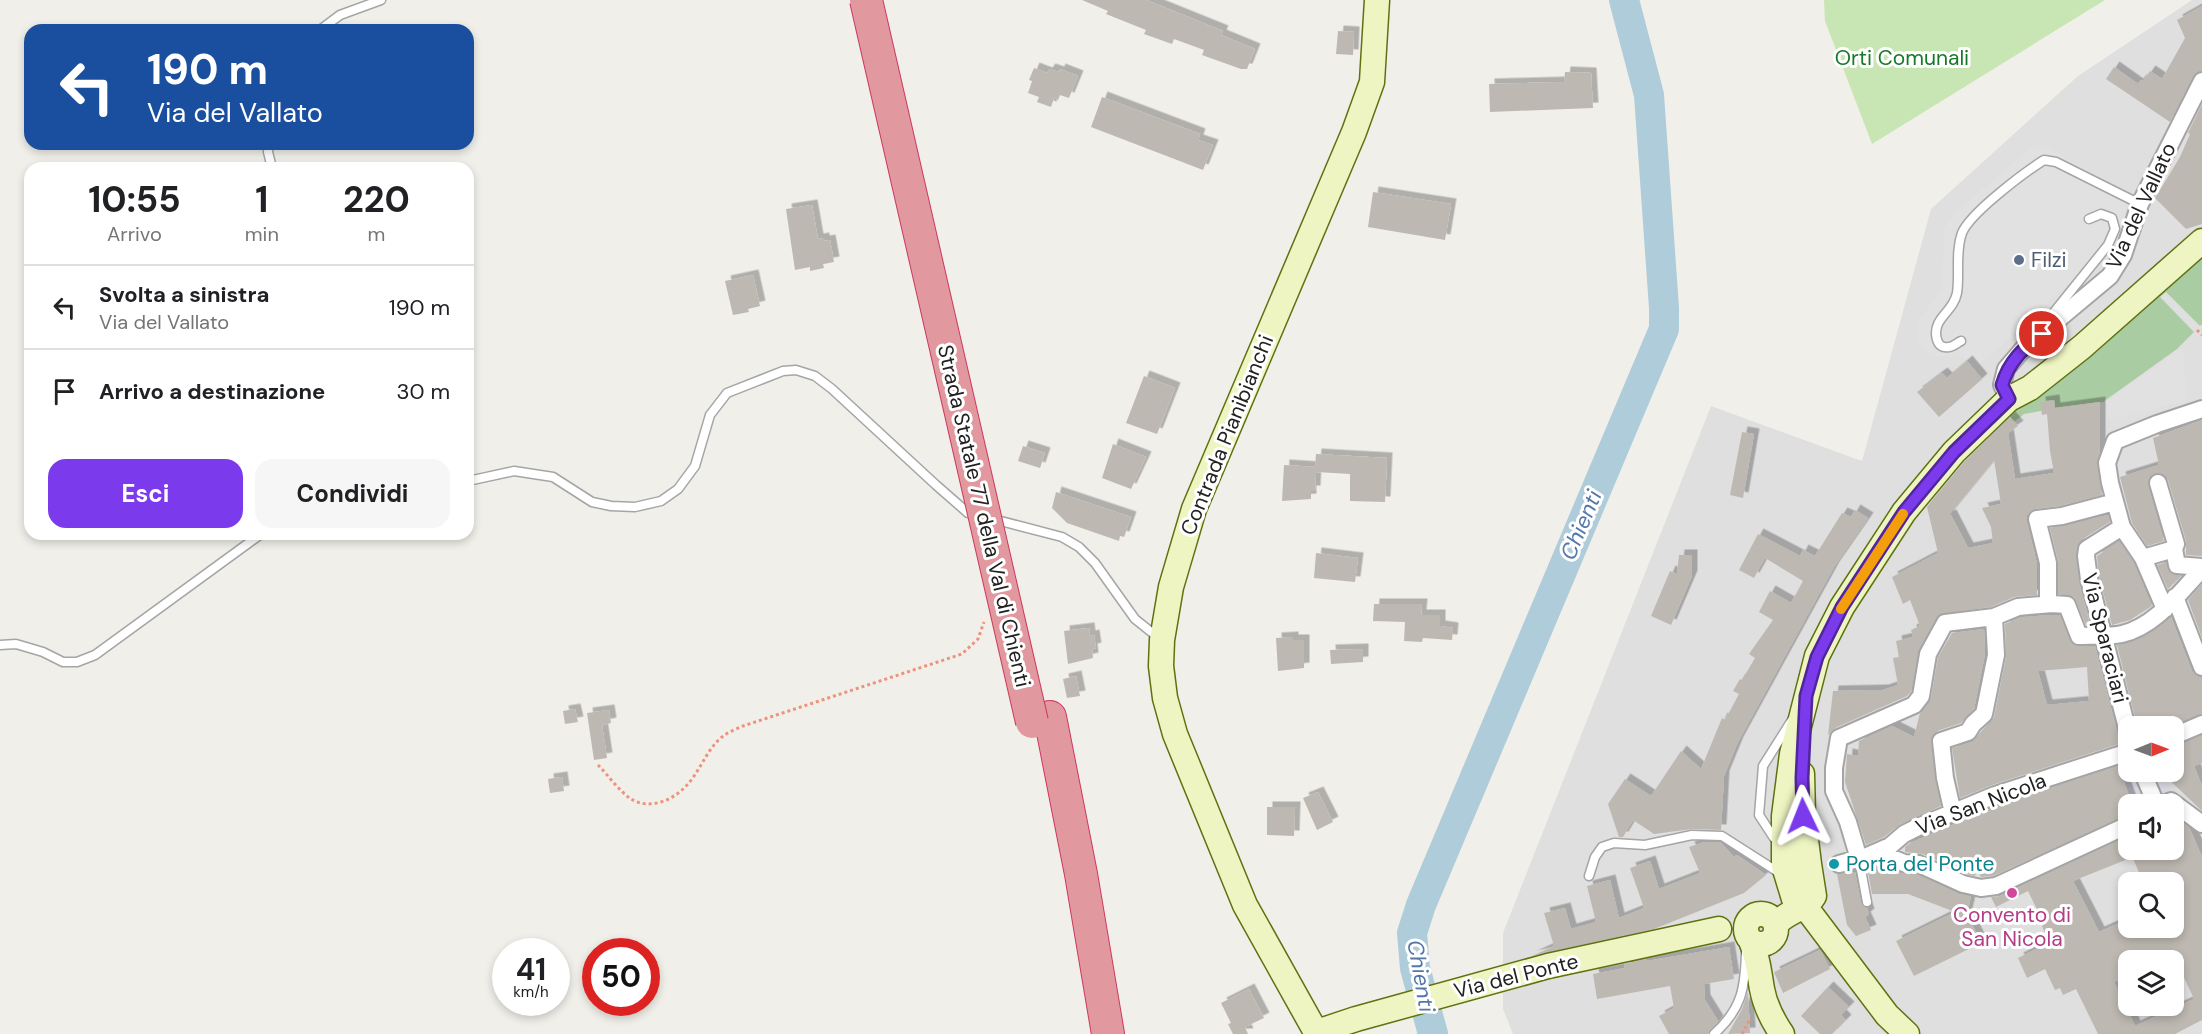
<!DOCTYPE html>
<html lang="it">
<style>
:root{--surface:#fff;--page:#f6f6f6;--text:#202124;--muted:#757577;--line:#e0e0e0;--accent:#7c3aed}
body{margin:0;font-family:"DM Sans",sans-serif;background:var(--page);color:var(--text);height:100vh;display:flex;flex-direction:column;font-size:22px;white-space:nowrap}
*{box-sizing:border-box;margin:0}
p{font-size:20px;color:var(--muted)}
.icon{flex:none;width:33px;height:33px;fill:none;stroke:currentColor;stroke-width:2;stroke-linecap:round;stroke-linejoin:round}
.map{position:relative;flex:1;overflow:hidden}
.side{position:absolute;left:24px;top:162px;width:450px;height:378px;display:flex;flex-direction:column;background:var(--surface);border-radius:18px;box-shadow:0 3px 9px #0003}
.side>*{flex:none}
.guide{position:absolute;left:24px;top:24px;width:450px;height:126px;border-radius:18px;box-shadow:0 3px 9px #0003;background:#1a4fa0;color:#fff;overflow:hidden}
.needle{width:39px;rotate:89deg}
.tools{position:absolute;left:2118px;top:716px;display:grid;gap:12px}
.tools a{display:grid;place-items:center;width:66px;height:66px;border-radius:12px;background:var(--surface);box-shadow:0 3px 9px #0003;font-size:30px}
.speed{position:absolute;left:492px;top:938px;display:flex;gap:12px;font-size:30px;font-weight:700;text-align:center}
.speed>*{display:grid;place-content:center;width:78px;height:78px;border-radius:50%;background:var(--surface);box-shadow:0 3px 9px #0003;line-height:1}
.speed small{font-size:15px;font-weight:400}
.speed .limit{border:9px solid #d22;background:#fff;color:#111}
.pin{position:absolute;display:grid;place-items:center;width:51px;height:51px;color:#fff;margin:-26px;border:3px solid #fff;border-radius:50%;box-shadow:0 2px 6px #0007}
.me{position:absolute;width:66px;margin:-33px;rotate:358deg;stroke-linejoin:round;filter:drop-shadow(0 0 4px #0008)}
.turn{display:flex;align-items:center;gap:21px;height:126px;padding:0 24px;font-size:27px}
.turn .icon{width:78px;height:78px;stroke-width:2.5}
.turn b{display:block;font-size:42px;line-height:51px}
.eta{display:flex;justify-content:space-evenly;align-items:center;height:102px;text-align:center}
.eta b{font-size:36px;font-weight:700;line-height:42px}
.primary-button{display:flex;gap:12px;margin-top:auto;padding:12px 24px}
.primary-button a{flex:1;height:69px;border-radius:18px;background:var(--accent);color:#fff;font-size:24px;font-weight:700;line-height:69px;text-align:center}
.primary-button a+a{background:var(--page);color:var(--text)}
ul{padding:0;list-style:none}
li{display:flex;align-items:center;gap:18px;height:84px;padding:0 24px;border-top:2px solid var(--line)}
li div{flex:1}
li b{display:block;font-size:22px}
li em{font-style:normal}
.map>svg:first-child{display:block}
</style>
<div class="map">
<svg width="2202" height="1034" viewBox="0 0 2202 1034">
<defs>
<filter id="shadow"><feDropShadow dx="5.5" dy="-5.5" stdDeviation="0" flood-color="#0004"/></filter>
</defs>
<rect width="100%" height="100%" fill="#f1efe9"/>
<path fill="#dfdfdf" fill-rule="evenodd" d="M2192 0H2202V1034H1513L1503 1009V933L1711 406 1862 461 1931 209 2078 76ZM2128 726H2174V771H2128ZM2128 804H2174V849H2128ZM2128 882H2174V927H2128ZM2128 960H2174V1005H2128Z"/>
<path fill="#c8e6b4" d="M1824 0H2105L1872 144 1825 21Z"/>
<path fill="#aacca2" d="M2202 254V324L2200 326 2166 292 2160 297 2194 332 2177 349 2103 402 2055 408 2054 400 2041 411 2024 414 2014 422 2008 414 2098 351Z"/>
<path fill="#e1e1e1" d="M2048 147 2095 176 2123 189 2128 229 1975 369 1958 352 1951 357 1932 356 1919 344V319L1942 290 1944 229 1954 214 2029 149Z
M2183 347 2187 400 2109 421 2106 402Z"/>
<path fill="#dedde7" d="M2128 749V771H2162L2180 806 2174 804H2133L2115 753Z"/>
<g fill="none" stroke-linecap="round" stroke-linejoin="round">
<path stroke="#aeccda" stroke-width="30" d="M1433 1034 1415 968 1412 933 1421 905 1664 329V308L1649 95 1624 0"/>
</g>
<path fill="#beb8b2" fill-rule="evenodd" filter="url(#shadow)" d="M1082 0H1146L1223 31 1221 35 1255 49 1247 69H1241L1202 55 1204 50 1174 39 1172 44 1144 34 1146 30 1106 14 1108 11Z
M2202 6V71L2193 76 2170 122 2106 79 2114 67 2138 84 2141 80 2143 81 2150 71 2162 79 2185 38 2177 20Z
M1338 31 1354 32 1353 55 1336 54Z
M1034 68 1047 73 1050 69 1059 72 1060 69 1078 76 1069 98 1060 95 1058 100 1054 98 1051 107 1037 102 1039 97 1028 93 1032 81 1029 80Z
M1565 72 1591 73 1593 108 1490 112 1489 84 1564 82Z
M1102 97 1200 134 1198 140 1213 145 1203 170 1091 127Z
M2202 104V224L2186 229 2155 198 2180 157 2190 134 2188 133Z
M1373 192 1451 204 1445 240 1368 227Z
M812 205 818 239 824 238V241L830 240 834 262 823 264 824 268 810 271V267L795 270 786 209Z
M753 275 760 306 748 309 749 312 733 315 725 281Z
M1967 361 1982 379 1939 417 1917 392 1942 373 1947 378Z
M1144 376 1175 388 1157 434 1126 423Z
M2054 400 2055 408 2100 402V451L2097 465 2102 495 2060 506 2035 509 2027 515V522L2037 564V595L2014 597 1991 607 1940 614 1919 649 1911 692 1907 696 1835 728 1828 735 1833 691 1883 690 1898 685 1893 658 1899 657 1896 641 1913 637 1911 630 1920 626 1910 600 1903 604 1892 577 1938 553 1927 507 1930 503 1964 462 2010 417 2018 426 2008 433 2015 479 2054 473 2050 451 2047 414 2042 415 2040 402ZM1994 460 2001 504 1982 508 1991 527 1993 543 1968 548 1951 515 1948 516Z
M2202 420V556L2186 555V541L2168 480 2160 473 2150 476 2148 485 2164 541 2147 546 2132 523 2120 477 2159 465 2153 438Z
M1742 432 1754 434 1743 498 1730 495Z
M1113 444 1146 457 1131 489 1102 478Z
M1023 446 1045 453 1040 468 1018 461Z
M1316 454 1387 458 1385 502 1350 501V474L1316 472 1315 491H1311V499L1282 501 1284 465 1315 467Z
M1056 492 1131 517 1124 537 1120 536 1119 541 1067 523 1052 508Z
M1855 510 1868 518 1834 567 1738 742 1724 776 1721 830 1692 829 1654 834 1633 820 1623 837H1619L1608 804 1625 779 1651 796 1681 751 1701 769 1722 718 1725 720 1739 694 1733 691 1740 679 1742 680 1755 658 1749 654 1773 620 1759 612 1770 591 1791 603 1803 581 1765 558 1754 578 1739 570 1758 534 1800 556 1803 550 1815 556 1842 513 1851 517Z
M2108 515 2110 522 2081 540 2077 548 2076 557 2079 580 2090 625H2086L2074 597 2058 594V561L2050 528Z
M2119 541 2134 563 2152 606 2130 620 2112 625 2099 577 2097 556Z
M1316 553 1358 558 1355 582 1314 578Z
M1679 555H1692V576L1671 625 1651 616 1670 571 1677 574Z
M2166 562 2171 573 2181 576 2168 589 2157 565Z
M2202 584V638L2188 600Z
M1374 604H1422L1421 615H1440V626L1453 628 1452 640 1423 638 1422 642 1404 641 1405 622 1373 621Z
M2052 615H2060L2073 644 2079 646H2095L2118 735 2125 742 1992 785 1960 798 1952 748 1972 742 1994 717 2006 657 2005 624 2021 617ZM2087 667 2089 701 2047 705 2038 671Z
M2171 617 2192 671 2196 675 2202 677V714L2171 726H2137L2117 645 2139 639Z
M1089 628 1090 636 1094 635 1096 648 1092 649 1093 658 1068 664 1064 631Z
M1984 629 1985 654 1974 709 1961 723 1937 731 1931 738 1935 779 1941 806 1899 825 1884 837 1866 845 1845 782 1847 754 1858 756 1859 741 1892 726 1914 737 1920 713 1931 698 1938 657 1952 633Z
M1293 637V640H1304V668L1278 671 1276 638Z
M1363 649V662L1331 664 1330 650Z
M1076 676 1080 696 1067 698 1063 679Z
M575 709 578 722 565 724 563 711Z
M609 710 611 723 602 725 607 758 594 760 587 713Z
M2202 735V763L2194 766 2202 786V811L2160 771H2174V746Z
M2118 766 2132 804H2128V815L1993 876 1981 877 1977 868 1975 876 1966 874 1923 854 1905 852V847L1910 843 1999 805Z
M562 777 564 791 550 793 548 779Z
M1318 792 1333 822 1317 830 1303 798Z
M1267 807H1295L1294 836 1267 835Z
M2174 816 2189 827 2202 857V1020L2175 1034H2098L2076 989 2063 995 2060 988 2055 990 2045 969 2027 978 2018 958 2046 944 2043 937 2046 936 2042 926 2044 924 2028 891 1996 907 1991 897 2000 896 2128 836V859L2073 881 2099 932 2128 919V927H2174V882H2143L2129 849H2174ZM2173 954 2194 999 2135 1026 2114 982 2128 975V960H2160Z
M1704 842H1720L1734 857 1737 855 1766 875 1744 893 1654 929 1532 956 1554 946 1544 913 1565 908 1571 929 1596 922 1587 886 1610 880 1619 918 1644 908 1630 868 1650 861 1659 889 1700 873 1689 847Z
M1893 870 1903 873 1916 874 1959 894 1971 896 1967 914 1981 943 1914 976 1896 941 1955 912 1908 894H1872L1868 872Z
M1855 872 1861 903 1867 908 1869 914 1865 917 1871 930 1856 936 1847 925 1837 874Z
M1729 947 1734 979 1704 984 1705 1000 1718 1021 1708 1034H1669L1659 1016 1674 1008 1670 986 1597 999 1593 974 1625 968 1624 964 1647 959V961Z
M1820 950 1830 969 1783 993 1774 972Z
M1828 987 1849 1007 1841 1015 1846 1020 1832 1034H1820L1801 1016Z
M1249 989 1264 1018 1245 1027 1248 1034H1233L1228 1024 1231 1023 1221 1003Z
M1748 992 1750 1033 1728 1034 1742 1009Z"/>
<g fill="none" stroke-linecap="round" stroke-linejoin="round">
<defs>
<path id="lane" d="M320 30 340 15 381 0
M269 144 268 152 272 168
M2046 322 2108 245 2115 229 2112 218 2101 214 2089 219
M1961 341C1957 343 1953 347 1949 347 1936 350 1934 333 1938 324 1943 313 1954 308 1957 293 1960 274 1955 252 1962 233 1970 213 2025 172 2044 160L2056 162 2140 204
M468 481 514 471 553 477 592 502 611 506 635 507 661 501 678 489 695 466 710 415 727 393 783 371 796 370 815 376 832 389 936 485 968 513 977 515
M993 519 1062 537 1079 547 1095 563 1135 619 1160 639
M0 645 16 644 43 652 63 662H77L95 655 261 534
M1779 842 1774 838 1759 815 1763 766 1792 720
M1859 859 1867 902
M1589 876 1595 857 1602 847 1614 843 1645 845 1692 835 1722 836 1781 874
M1714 1034C1742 1009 1745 988 1746 952"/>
<path id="street" d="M2009 399 2002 385 2006 369 2024 348 2110 276 2123 255 2140 204 2202 81
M2158 483 2176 544 2174 549 2177 565 2202 567
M2122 527 2087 549 2086 556 2089 579 2128 732
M2143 558 2174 549
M2175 597 2202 667
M2048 604V563L2037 519 2062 516 2115 502
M2165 609 2143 558 2122 527 2110 483 2107 463 2115 441 2157 424 2202 409
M2174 736 2202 724
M2142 771 2156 804
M2164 804 2171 801 2202 824
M1953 813 1945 778 1941 741 1968 732 1973 724 1984 714 1996 655 1994 617
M1877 852 1904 863 1919 864 1963 884 1981 888 1996 886 2128 825
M1859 859 1848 822 1834 791V768L1839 738 1914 705 1921 696 1928 654 1945 623 1994 617 2018 607 2052 604 2067 605 2079 636C2093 635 2109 637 2122 634 2156 626 2179 593 2202 569
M1839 864 1865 857 1890 846 1904 834 1918 827 1995 795 2128 752"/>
<path id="secondary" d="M1802 774 1803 816 1809 864
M1746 929a15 15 0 1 1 30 0a15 15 0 1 1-30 0Z
M1776 924C1786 912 1806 909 1814 896L1809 864 1806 860 1796 859
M1751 941C1758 957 1759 972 1762 989 1765 1005 1773 1021 1782 1034
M1317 1032 1356 1019 1548 966 1719 929
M1317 1034 1245 905 1175 734 1165 698 1161 666 1162 640 1171 587 1194 509 1354 132 1372 82 1377 0
M1907 1034 1887 1015 1804 905 1794 899 1784 866V816L1792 754 1817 656 1842 607 1904 512 1954 452 2009 399 2030 388 2082 347 2202 241"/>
<path id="highway" d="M1050 717 1081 874 1108 1034"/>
</defs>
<use href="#lane" stroke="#a5a5a5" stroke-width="11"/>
<use href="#street" stroke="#a5a5a5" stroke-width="20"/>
<use href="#secondary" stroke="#5e720f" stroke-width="27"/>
<use href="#highway" stroke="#cd385e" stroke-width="34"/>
<path stroke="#ef927c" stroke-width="3" stroke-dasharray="3 3" stroke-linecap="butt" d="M2197 330 2202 335
M598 765C608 775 619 791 631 799 649 810 672 801 686 786 700 772 706 750 722 737 728 732 736 729 743 726L962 654 978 639 984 622
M1742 1034 1751 1018"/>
<use href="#lane" stroke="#fff" stroke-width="8"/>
<use href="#street" stroke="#fff" stroke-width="16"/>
<use href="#secondary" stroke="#eef5c3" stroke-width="24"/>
<use href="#highway" stroke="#e1989f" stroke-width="32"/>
<defs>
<path id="highway-bridge" d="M866 0 1032 722"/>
</defs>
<use href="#highway-bridge" stroke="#cd385e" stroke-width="34" stroke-linecap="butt"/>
<use href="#highway-bridge" stroke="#e1989f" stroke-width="32"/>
</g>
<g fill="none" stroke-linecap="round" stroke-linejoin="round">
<defs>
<path id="route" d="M1803 816 1802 778 1806 696 1817 657 1842 607 1904 512 1954 452 2009 399 2002 385C2009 361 2023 349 2042 334"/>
</defs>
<use href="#route" stroke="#51269a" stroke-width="15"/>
<use href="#route" stroke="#7c3aed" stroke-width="10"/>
<path stroke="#f59e0b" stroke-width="10" d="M1841 609 1903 514"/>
</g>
<circle fill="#5c6f8a" stroke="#fff" stroke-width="2" cx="2019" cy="260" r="6"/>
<circle fill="#0f9aa8" stroke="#fff" stroke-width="2" cx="1834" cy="864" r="6"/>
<circle fill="#d1479c" stroke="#fff" stroke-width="2" cx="2012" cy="893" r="6"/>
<g text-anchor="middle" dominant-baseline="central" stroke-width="6" stroke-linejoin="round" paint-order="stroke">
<g font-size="21" fill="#167927" stroke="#fff">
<text x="1902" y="58">Orti Comunali</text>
</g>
<g font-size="21" fill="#212121" stroke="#fff">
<text transform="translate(2141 206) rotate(-65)">Via del Vallato</text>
<text transform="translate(1227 435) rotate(-68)">Contrada Pianibianchi</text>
<text transform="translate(984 516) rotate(77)">Strada Statale 77 della Val di Chienti</text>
<text transform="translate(2105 638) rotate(76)">Via Sparaciari</text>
<text transform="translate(1981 804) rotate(-21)">Via San Nicola</text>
<text transform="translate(1516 976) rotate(-14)">Via del Ponte</text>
</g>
<g font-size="21" fill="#4e5e75" stroke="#fff" text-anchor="start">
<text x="2031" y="260">Filzi</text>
</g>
<g font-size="21" fill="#0d838f" stroke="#fff" text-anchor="start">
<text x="1846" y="864">Porta del Ponte</text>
</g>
<g font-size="21" fill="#b23c85" stroke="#fff">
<text x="2012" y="915">Convento di<tspan x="2012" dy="24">San Nicola</tspan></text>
</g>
<g font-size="22" font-style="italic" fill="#5578aa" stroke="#fff">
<text transform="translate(1581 525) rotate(-67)">Chienti</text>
<text transform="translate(1421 976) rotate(80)">Chienti</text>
</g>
</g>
</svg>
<div class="tools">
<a><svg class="needle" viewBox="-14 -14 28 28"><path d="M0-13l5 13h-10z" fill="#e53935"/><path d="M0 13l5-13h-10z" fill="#757577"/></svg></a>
<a><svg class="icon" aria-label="sound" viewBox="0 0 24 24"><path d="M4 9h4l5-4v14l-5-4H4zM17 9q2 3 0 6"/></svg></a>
<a><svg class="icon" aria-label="search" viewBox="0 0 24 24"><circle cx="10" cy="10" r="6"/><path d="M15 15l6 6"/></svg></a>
<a><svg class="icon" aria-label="layers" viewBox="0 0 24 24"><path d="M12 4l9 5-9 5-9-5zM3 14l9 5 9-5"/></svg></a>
</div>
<div class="speed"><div>41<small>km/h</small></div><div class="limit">50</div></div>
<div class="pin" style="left:2042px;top:334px;background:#d93025"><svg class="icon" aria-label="arrive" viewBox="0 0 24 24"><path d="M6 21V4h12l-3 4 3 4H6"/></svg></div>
<svg class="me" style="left:1803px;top:816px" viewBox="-20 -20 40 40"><path d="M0-17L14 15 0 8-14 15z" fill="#7c3aed" stroke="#fff" stroke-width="4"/></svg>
<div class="guide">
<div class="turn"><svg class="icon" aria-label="left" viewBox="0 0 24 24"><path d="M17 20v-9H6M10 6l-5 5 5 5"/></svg><div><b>190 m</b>Via del Vallato</div></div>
</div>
<section class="side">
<div class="eta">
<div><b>10:55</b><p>Arrivo</p></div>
<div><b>1</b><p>min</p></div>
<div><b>220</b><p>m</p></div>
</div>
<ul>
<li><svg class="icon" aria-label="left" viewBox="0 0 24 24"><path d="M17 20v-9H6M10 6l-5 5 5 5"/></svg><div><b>Svolta a sinistra</b><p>Via del Vallato</p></div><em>190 m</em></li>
<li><svg class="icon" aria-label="arrive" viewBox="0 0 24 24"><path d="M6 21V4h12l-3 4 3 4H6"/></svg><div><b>Arrivo a destinazione</b></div><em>30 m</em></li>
</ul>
<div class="primary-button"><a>Esci</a><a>Condividi</a></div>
</section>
</div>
